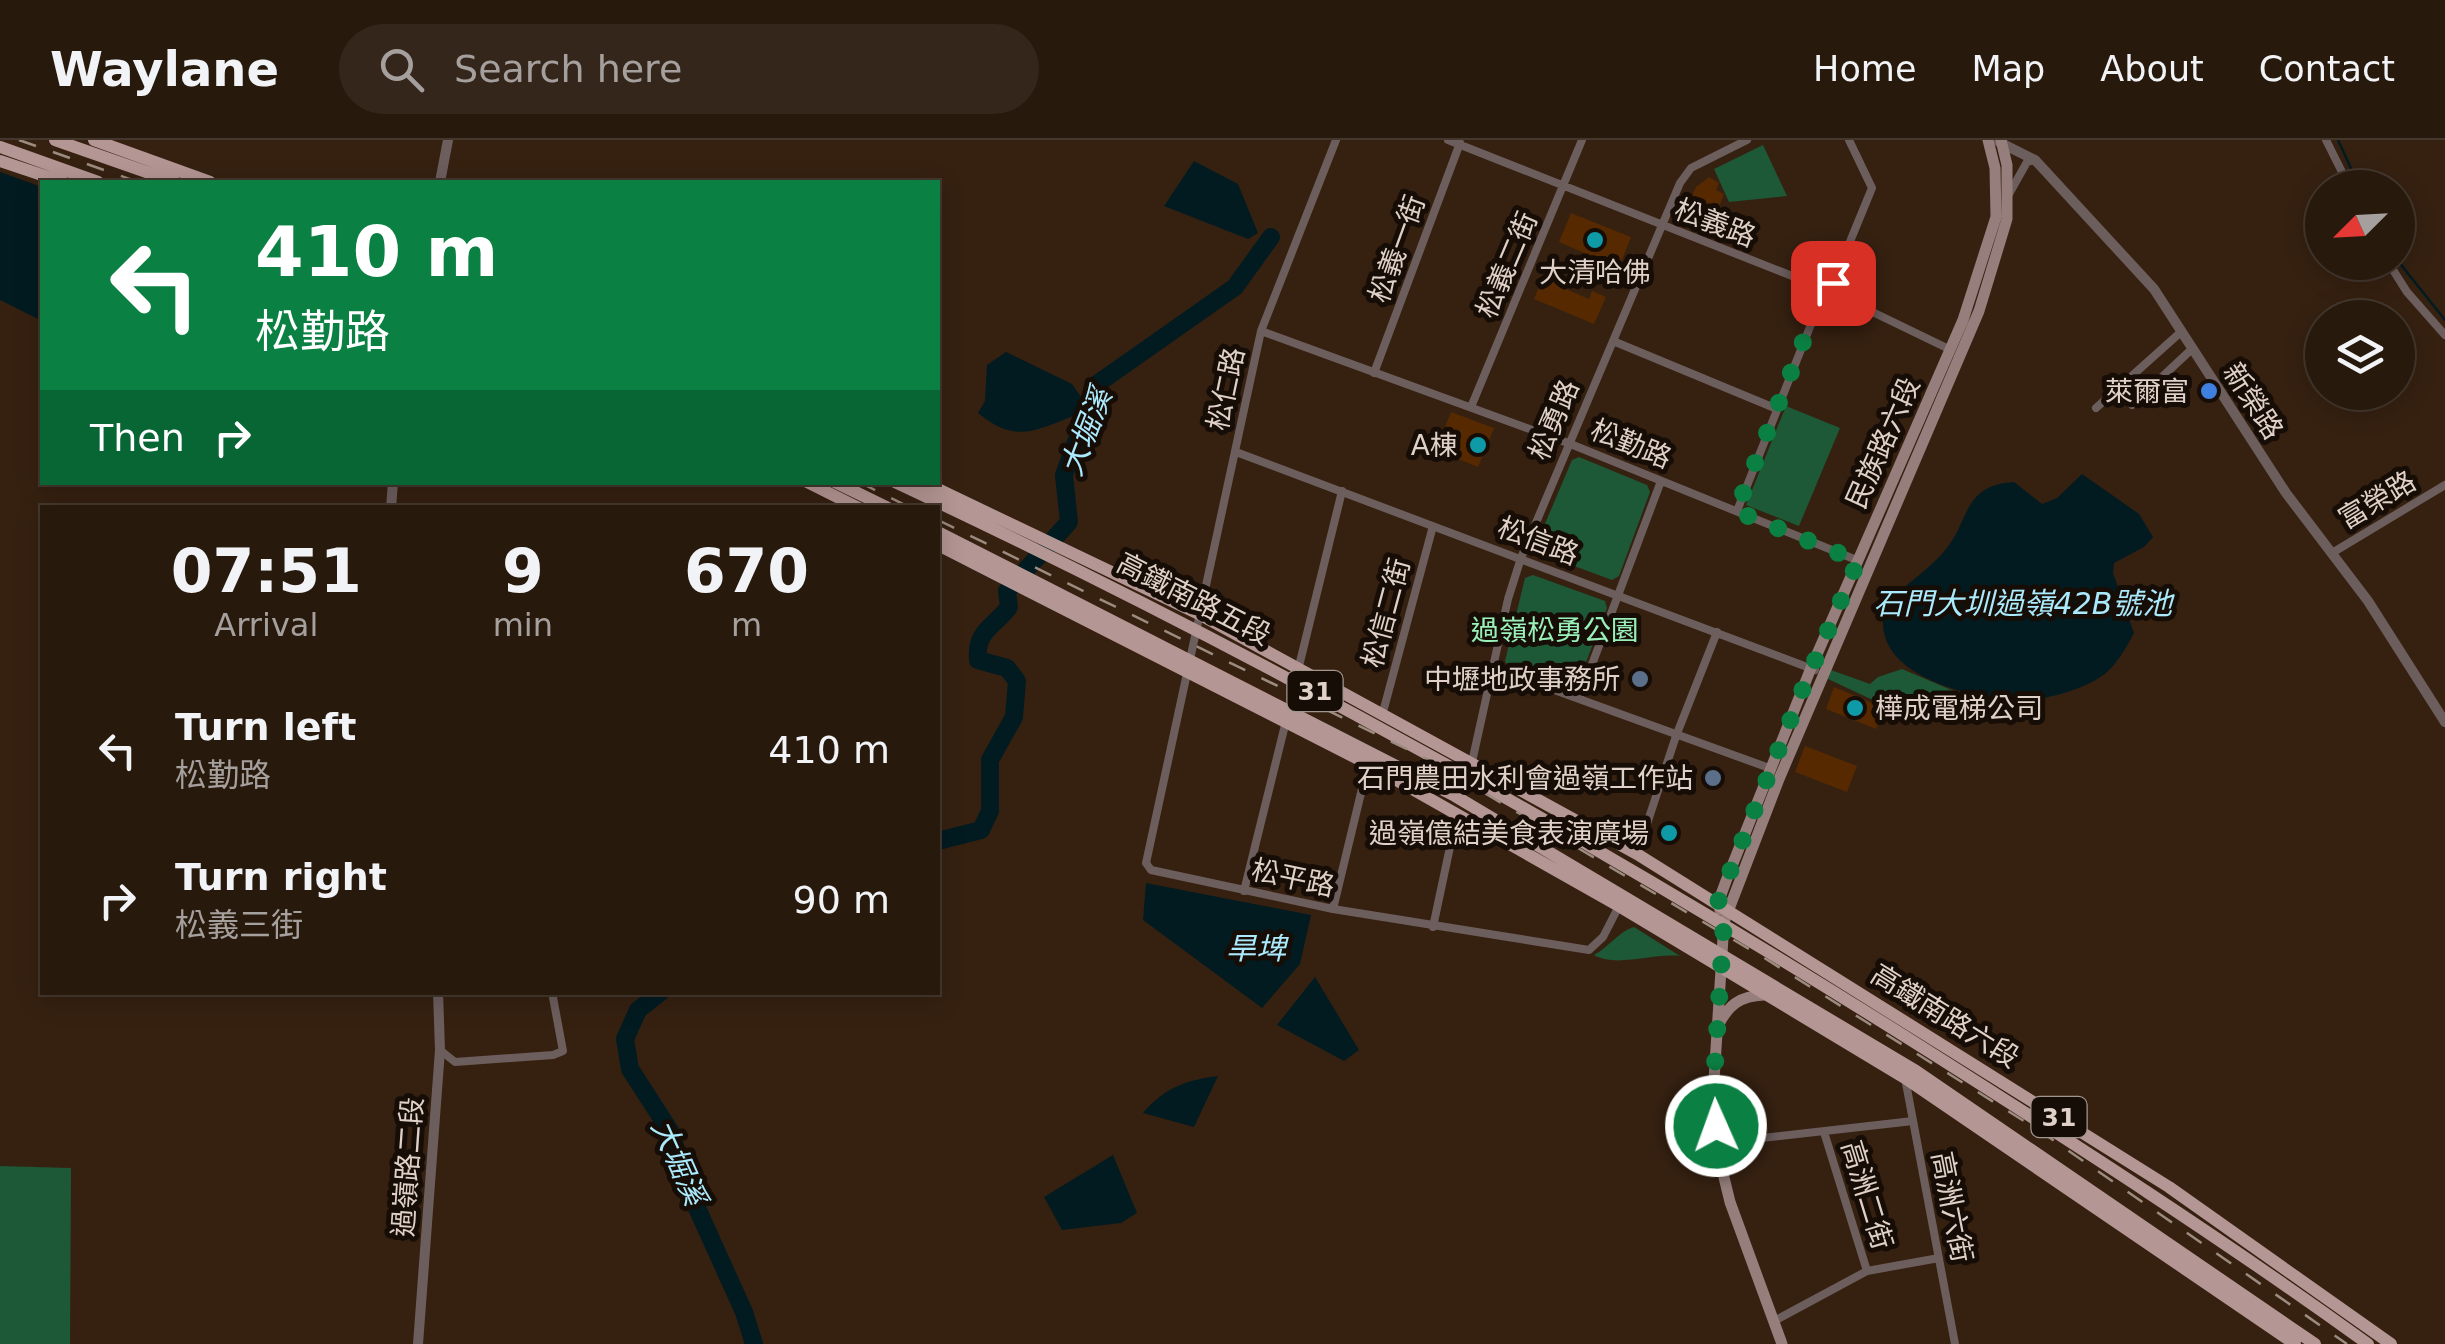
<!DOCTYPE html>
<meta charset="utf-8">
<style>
:root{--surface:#28190d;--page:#34261b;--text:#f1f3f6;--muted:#a5a09d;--line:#44382e}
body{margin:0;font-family:"DejaVu Sans","Noto Sans TC",sans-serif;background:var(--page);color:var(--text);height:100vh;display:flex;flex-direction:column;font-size:38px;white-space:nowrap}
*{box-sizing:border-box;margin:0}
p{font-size:32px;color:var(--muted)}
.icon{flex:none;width:55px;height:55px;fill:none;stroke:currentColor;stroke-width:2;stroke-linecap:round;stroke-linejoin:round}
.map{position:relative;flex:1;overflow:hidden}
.sheet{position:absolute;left:40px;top:365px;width:900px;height:490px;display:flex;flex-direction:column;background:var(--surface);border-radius:0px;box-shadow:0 5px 25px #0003,0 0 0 2px var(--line)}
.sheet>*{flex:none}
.top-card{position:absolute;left:40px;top:40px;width:900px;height:305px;border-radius:0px;box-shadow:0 5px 25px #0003,0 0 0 2px var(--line);background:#0b8043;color:#fff;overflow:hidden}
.needle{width:65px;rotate:246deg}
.tools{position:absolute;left:2305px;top:30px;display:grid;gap:20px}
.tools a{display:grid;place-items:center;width:110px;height:110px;border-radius:50%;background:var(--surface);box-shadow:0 5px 25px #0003,0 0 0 2px var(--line);font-size:50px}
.pin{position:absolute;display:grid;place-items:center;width:85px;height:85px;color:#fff;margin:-42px;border-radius:20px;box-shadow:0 5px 15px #0006}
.me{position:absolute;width:110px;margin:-55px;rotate:358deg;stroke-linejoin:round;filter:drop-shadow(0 0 8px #0008)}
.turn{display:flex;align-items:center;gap:35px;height:210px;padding:0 50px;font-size:45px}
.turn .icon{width:130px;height:130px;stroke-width:2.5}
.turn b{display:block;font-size:70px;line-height:85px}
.then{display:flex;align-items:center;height:95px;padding:0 50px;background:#0003;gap:20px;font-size:38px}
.eta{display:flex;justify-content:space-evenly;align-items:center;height:170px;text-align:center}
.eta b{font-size:60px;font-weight:700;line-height:70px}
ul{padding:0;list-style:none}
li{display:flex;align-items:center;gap:30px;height:150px;padding:0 50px}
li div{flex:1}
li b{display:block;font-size:38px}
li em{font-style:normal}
header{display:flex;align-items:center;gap:60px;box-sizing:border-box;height:140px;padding:0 50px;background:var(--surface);border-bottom:2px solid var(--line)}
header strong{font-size:48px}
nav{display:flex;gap:55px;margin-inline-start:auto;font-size:35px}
.search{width:700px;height:90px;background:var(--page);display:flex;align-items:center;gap:25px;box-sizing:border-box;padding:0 35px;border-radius:55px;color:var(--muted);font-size:38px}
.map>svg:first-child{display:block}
</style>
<header>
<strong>Waylane</strong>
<div class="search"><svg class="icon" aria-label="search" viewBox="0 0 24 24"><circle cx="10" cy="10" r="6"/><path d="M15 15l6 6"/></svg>Search here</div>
<nav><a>Home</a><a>Map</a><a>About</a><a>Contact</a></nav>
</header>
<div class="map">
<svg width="2445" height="1204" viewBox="0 0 2445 1204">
<rect width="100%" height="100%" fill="#362111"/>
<path fill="#1d5837" d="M1763 5 1787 56 1729 62 1714 29Z
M1786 266 1840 288 1799 386 1746 365Z
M1579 317 1647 345 1650 352 1619 436 1612 440 1539 413 1536 405 1572 320Z
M1533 435 1605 461 1607 468 1576 548 1570 550 1509 528 1505 521 1525 438Z
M1902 529 1956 552 1950 563 1901 555 1873 560 1828 539 1831 530 1870 544 1878 537Z
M1634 787 1680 816C1652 813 1617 828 1594 815 1609 807 1618 792 1634 787Z
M0 1026 71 1028 70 1204H0Z"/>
<path fill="#021b21" d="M1194 21 1238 44 1258 93 1248 99 1164 66Z
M0 32 42 47V181L0 160Z
M1006 212 1072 244 1081 257 1076 275C1034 291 1016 304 978 273L985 261 987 225Z
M2082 334 2139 374 2153 397 2144 407 2114 423 2113 433 2134 493C2126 508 2116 526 2102 536 2079 552 2032 564 2004 560 1953 553 1863 529 1887 461 1905 446 1925 432 1941 415 1971 384 1960 345 2014 342L2042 364 2057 358Z
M1146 743 1311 775 1300 824 1262 868 1143 780Z
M1315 837 1359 910 1344 921 1277 885Z
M1218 936 1194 987 1143 973C1164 948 1186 940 1218 936Z
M1113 1015 1137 1073 1121 1083 1062 1090 1044 1057Z"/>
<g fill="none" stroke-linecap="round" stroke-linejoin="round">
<path stroke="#021b21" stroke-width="2.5" d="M2338 0 2360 48
M2398 121 2445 180"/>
<path stroke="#021b21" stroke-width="18" d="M938 701 981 690 990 671V620L1014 577 1017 541 1007 528 978 520C975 491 994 487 1009 467L1007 451 1069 382 1064 335 1097 244 1235 147 1271 97
M661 852 638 870 625 899 630 929 670 991 692 1057 744 1172 754 1204"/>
</g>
<path fill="#562900" d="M1709 37 1719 43 1716 50 1724 54 1712 86 1684 75 1696 47Z
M1571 73 1631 97 1619 128 1559 102Z
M1546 129 1563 136 1559 146 1589 159 1592 151 1606 157 1594 184 1534 159Z
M1451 272 1494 288 1478 327 1436 310Z
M1834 547 1884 568 1876 589 1826 569Z
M1805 606 1857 626 1847 652 1795 632Z"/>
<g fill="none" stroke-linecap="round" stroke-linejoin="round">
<path stroke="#6d5e5e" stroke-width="8" d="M1336 0 1261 191 1146 723 1151 730 1333 769 1589 810 1603 797 1619 766
M1448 0 1825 149 1951 210
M2326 0 2350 48
M2009 54 2027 22 2035 20
M2388 122 2407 152 2445 195
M1261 191 1568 303 1859 421
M1613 201 1777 269
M1374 233 1460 3
M2132 265 2193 208
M1471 267 1582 0
M2096 268 2182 191
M1236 312 1815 530
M1737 371 1825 149 1833 143 1872 48 1849 0
M2332 413 2445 345
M1299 526 1342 351
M1494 528 1772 629
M1579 559 1661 341
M1383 572 1433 386
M1472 622 1508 459 1521 418 1680 43 1691 28 1747 0
M1637 714 1676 596 1717 492
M1244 751 1286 581
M1333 769 1368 624
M1433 787 1457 674
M440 910 455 922 553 915 563 911 552 852
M1905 938 1955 1204
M1824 992 1867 1131
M1717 1003 1913 981
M1774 1181 1867 1131 1939 1118"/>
<path stroke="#6d5e5e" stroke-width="10" d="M1999 2 2035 20 2154 149 2286 353 2368 461 2445 582
M440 42 448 0
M391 368 393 342
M418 1204 440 910 438 852"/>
<path stroke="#957e7c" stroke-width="11" d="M1720 770 1718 763 1726 741 1811 528 1963 180 1996 77 1995 28 1988 0
M1718 886C1728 865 1740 856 1764 855
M1782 1204 1730 1062 1720 1021 1713 956 1724 782 1779 639 1979 171 2007 79V25L2001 0"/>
<path stroke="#b49694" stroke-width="12" d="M55 0 175 42
M94 0 210 42
M0 7 98 42
M0 21 63 42
M807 342 859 368
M835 342 888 368
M895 342C1251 509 1593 699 1925 909 2075 1004 2224 1100 2368 1204
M923 342 1197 473 1637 714 2169 1047 2391 1204
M938 392 1455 656 1621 755 1916 931 2315 1204
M938 405 1368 624 1619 766 1905 938 2295 1204"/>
<path stroke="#9c8b7f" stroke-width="2.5" stroke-dasharray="18 18" stroke-linecap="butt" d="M19 0 138 42
M859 342 911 368
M938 380 1427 619 1766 819 2043 993 2347 1204"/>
</g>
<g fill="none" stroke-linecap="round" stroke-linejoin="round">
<path stroke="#0b8043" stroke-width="18" stroke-dasharray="0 32.4" d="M1716 986 1713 956 1724 782 1718 762 1802 551 1858 421 1736 371 1824 149 1833 143"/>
</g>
<g fill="#0f9aa8" stroke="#170d07" stroke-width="4">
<circle cx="1595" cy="100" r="10"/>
<circle cx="1478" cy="305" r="10"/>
<circle cx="1855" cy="568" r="10"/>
<circle cx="1669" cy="693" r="10"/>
</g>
<circle fill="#3f7fe0" stroke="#170d07" stroke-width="4" cx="2209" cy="251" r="10"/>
<g fill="#5c6f8a" stroke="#170d07" stroke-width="4">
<circle cx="1640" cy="539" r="10"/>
<circle cx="1713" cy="638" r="10"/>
</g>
<g text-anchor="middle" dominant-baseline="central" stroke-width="10" stroke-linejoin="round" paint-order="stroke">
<g fill="#170d07" stroke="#a3968d" stroke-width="2.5">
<rect x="1287.5" y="531" width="55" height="40" rx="8"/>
<rect x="2031.5" y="957" width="55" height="40" rx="8"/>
</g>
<g font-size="25" font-weight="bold" fill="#dfd1c7">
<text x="1315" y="551">31</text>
<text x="2059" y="977">31</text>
</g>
<g font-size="28" fill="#dfd1c7" stroke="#170d07">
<text transform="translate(1715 83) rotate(21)">松義路</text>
<text transform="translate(1397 109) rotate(-70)">松義一街</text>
<text transform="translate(1507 125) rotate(-67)">松義二街</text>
<text transform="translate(1226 249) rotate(-78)">松仁路</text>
<text transform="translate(2253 261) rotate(57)">新榮路</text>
<text transform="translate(1554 280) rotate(-67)">松勇路</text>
<text transform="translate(1883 303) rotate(-66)">民族路六段</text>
<text transform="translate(1631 304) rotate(22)">松勤路</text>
<text transform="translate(2377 360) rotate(-31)">富榮路</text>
<text transform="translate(1538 401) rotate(21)">松信路</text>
<text transform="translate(1194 459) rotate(27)">高鐵南路五段</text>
<text transform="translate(1386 473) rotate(-75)">松信二街</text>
<text transform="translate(1293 738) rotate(12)">松平路</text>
<text transform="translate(1945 876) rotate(32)">高鐵南路六段</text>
<text transform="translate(408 1027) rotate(-86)">過嶺路二段</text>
<text transform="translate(1867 1055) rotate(73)">高洲二街</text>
<text transform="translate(1952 1067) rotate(79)">高洲六街</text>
</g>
<g font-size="28" fill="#dfd1c7" stroke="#170d07" text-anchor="end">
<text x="1595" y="132" text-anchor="middle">大清哈佛</text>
<text x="2189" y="251">萊爾富</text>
<text x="1458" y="305">A棟</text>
<text x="1620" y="539">中壢地政事務所</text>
<text x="1875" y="568" text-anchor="start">樺成電梯公司</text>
<text x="1693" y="638">石門農田水利會過嶺工作站</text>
<text x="1649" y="693">過嶺億結美食表演廣場</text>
</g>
<g font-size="28" fill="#99f0b8" stroke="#170d07">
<text x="1555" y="490">過嶺松勇公園</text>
</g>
<g font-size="30" font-style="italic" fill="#aaeafc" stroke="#170d07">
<text transform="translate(1086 292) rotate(-69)">大堀溪</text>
<text x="2023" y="463">石門大圳過嶺42B號池</text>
<text x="1256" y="808">旱埤</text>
<text transform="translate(679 1022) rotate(66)">大堀溪</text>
</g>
</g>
</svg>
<div class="tools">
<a><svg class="needle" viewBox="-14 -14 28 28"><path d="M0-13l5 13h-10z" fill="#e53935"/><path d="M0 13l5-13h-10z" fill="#a5a09d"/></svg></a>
<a><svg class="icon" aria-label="layers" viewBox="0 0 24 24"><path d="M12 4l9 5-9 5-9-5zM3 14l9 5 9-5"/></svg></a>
</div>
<div class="pin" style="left:1833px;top:143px;background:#d93025"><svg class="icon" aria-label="arrive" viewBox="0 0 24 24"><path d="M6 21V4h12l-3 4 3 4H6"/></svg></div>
<svg class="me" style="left:1716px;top:986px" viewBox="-20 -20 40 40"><circle r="17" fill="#0b8043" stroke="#fff" stroke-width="3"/><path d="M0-11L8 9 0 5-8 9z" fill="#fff"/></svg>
<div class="top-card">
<div class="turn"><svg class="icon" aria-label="left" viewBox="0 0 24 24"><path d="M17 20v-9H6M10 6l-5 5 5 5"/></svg><div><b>410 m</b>松勤路</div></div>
<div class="then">Then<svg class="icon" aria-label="right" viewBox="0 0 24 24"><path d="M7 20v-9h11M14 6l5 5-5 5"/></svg></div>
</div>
<section class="sheet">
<div class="eta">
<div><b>07:51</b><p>Arrival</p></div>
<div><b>9</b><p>min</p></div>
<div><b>670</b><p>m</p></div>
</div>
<ul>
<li><svg class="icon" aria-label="left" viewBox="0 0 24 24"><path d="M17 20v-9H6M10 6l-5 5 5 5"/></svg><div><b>Turn left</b><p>松勤路</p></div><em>410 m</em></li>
<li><svg class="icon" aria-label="right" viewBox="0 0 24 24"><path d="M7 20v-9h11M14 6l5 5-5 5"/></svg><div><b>Turn right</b><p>松義三街</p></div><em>90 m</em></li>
</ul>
</section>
</div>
